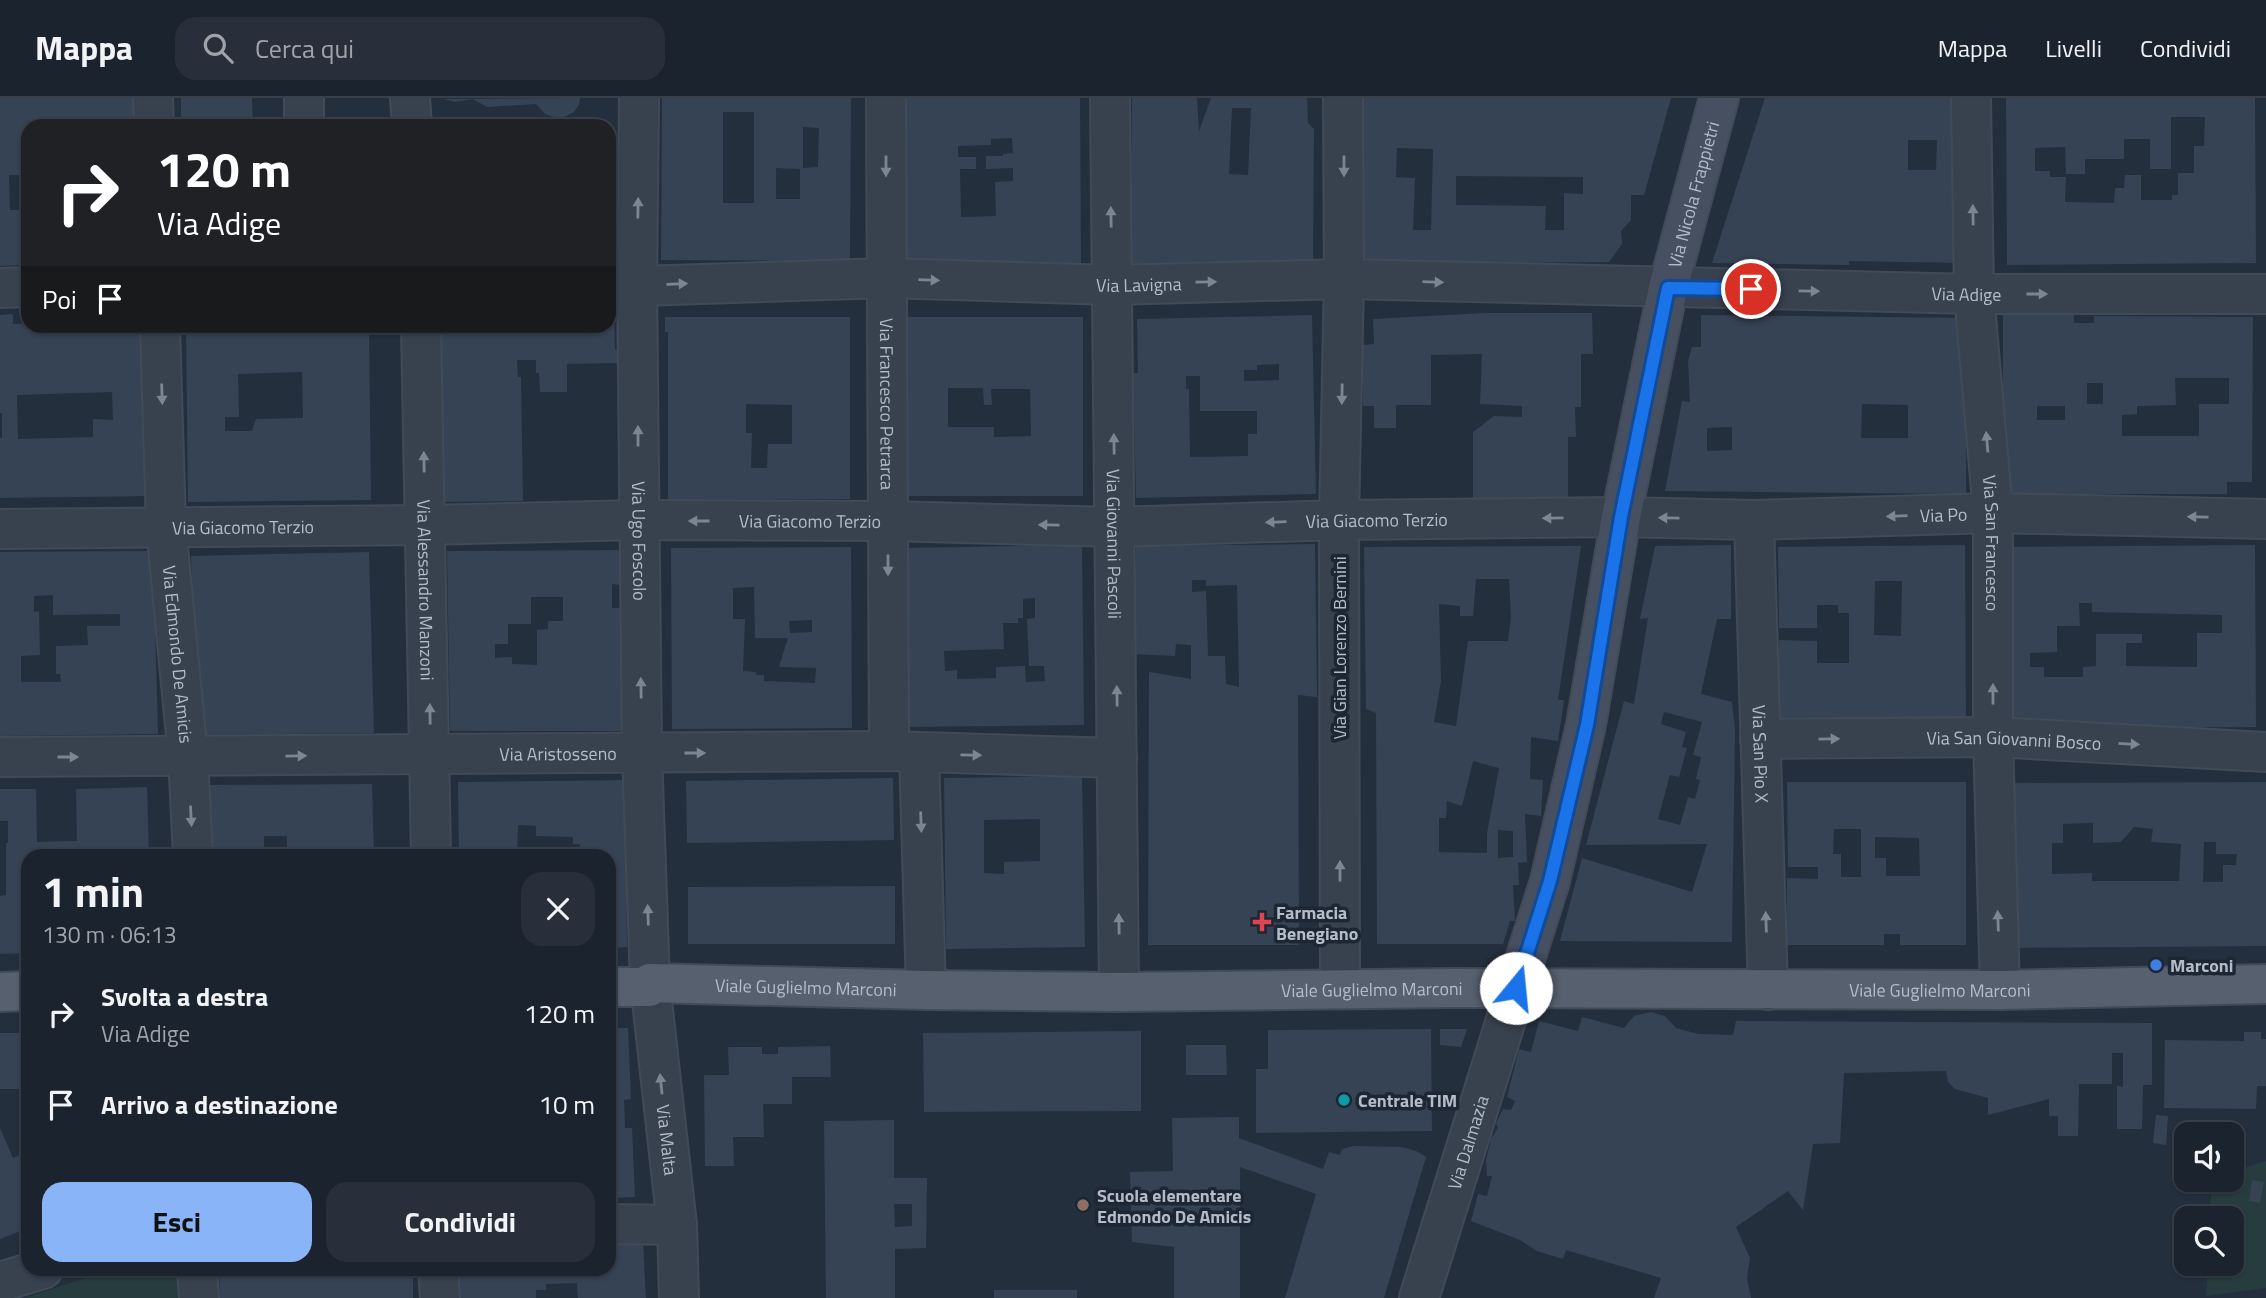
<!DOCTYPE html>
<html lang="it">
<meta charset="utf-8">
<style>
:root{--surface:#1b232e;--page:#282f3a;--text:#f1f3f6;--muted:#a0a4aa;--line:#39404a;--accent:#8ab4f8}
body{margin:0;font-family:"Titillium Web",sans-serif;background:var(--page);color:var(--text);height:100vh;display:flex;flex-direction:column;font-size:26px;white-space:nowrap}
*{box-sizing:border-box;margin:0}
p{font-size:23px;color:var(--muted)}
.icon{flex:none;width:38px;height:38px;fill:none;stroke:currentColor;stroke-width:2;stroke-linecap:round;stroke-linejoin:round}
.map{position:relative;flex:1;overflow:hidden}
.details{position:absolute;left:21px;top:751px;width:595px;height:427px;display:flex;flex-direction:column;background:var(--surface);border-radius:21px;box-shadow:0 2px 5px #0004,0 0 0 2px var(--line)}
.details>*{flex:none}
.banner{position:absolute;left:21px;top:21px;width:595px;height:214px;border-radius:21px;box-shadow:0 2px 5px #0004,0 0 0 2px var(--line);background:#202124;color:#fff;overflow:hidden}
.tools{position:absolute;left:2174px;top:1024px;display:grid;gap:14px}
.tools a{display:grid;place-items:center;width:70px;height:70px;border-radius:14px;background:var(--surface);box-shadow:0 2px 5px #0004,0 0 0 2px var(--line);font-size:35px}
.pin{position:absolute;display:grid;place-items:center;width:60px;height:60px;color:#fff;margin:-30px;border:4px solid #fff;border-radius:50%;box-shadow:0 2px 7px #0007}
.me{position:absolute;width:77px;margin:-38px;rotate:17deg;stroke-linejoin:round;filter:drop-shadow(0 0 5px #0008)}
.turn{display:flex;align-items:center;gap:24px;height:147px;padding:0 21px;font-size:32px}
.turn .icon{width:91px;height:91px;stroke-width:2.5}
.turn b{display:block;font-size:49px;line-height:60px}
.then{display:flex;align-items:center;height:66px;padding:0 21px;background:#0003;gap:14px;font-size:26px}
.round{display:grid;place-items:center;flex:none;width:74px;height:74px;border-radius:21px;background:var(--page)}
.summary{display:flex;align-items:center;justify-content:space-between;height:119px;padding:0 21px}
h1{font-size:42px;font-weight:700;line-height:52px}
.cta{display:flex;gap:14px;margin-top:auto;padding:14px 21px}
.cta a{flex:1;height:80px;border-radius:21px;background:var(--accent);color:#111;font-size:28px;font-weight:700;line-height:80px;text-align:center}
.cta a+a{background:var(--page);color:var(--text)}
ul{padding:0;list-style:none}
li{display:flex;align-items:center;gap:21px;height:91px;padding:0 21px}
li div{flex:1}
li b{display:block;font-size:26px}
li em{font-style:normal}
header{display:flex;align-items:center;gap:42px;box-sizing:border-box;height:98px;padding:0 35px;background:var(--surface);border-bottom:2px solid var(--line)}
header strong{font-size:33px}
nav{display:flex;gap:38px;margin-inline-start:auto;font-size:24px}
.search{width:490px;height:63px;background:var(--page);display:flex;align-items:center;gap:18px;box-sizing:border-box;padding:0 24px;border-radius:21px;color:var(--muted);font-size:26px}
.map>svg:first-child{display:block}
</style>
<header>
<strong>Mappa</strong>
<div class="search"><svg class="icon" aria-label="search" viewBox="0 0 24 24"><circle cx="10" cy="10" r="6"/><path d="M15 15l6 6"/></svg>Cerca qui</div>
<nav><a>Mappa</a><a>Livelli</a><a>Condividi</a></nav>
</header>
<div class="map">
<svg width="2266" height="1200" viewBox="0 0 2266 1200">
<rect width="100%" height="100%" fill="#242f3e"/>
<path fill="#263c3f" d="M2266 1063V1190L2206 1198 2208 1166H2231V1120H2210L2212 1082H2231V1074Z
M112 1171H178L180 1200H25Z"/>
<path fill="#364354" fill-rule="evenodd" d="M0 0H138L139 28H28V54H19V77H9L10 112H28V167L0 168Z
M181 0H252L253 28H181Z
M580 0 579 7 574 14 564 19 557 20 545 16 536 6 487 9 473 1 455 4 444 1Z
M662 0H851L850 163 661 162ZM723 14H754V105H723ZM803 29 819 30 818 69 803 70ZM776 70 800 71V101H776Z
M897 0H1080L1081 168 899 170ZM1012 40 1013 55 1003 56V58H986V71L1013 70V83L995 84 996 118 961 119 960 71H976V59H958V48L991 47V41Z
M1132 0H1197L1199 33 1211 0H1307L1308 25 1314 31 1313 167 1131 166ZM1232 10H1251L1248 77 1229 76Z
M1361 0H1671L1644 97H1631V122L1621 133 1622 146 1609 164 1362 166ZM1397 50 1433 51 1431 132H1413L1415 80 1396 79ZM1456 78 1583 79V96L1564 95V132H1545L1546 108 1456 107Z
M1765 0H1970L1967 165 1849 163V167L1712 165ZM1908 42H1937L1936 72H1908Z
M2006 0H2255L2256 165 2007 167ZM2171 19H2205L2204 48H2194V75H2178V97H2172V102H2141V77H2125L2124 90H2115L2114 105 2065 104 2066 79H2050V73H2035V50L2065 49 2066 76H2085V61H2124V41H2150V71H2171Z
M609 213H614L615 252 618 251 619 265 567 266V294H540L539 275H536V262H517L518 279H521L523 403 443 404 440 228H609Z
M1484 215H1592L1593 256H1581V309H1575L1576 339H1568V399L1473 400V334L1494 318 1522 319V308L1480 306 1482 256 1431 257V307H1396V330H1374V308H1363L1362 247 1374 246 1373 221Z
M13 216V226L28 225V228H144L149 398 0 400V340H2V315H0V217ZM112 294 113 322 93 321V339L18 341 17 297Z
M2003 216 2074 217V225H2094V218L2253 219 2252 384H2227V396H2003ZM2175 280H2229V306H2199V338H2122V317L2137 316V308L2176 307ZM2087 285H2103V306H2087ZM2037 308H2065V322H2037Z
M1312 217 1316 396 1136 400 1133 275H1138L1137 221ZM1279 266V282L1244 283V272H1257V267ZM1186 278H1200V313H1257V336H1248V358L1190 359 1189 291H1186Z
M1701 217 1967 220 1966 396 1665 393 1682 303 1690 304 1688 263 1692 249H1701ZM1862 306 1908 307V340H1861ZM1732 329V352L1707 353V330Z
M665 219H850V401L668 402V234H665ZM746 306 792 307V346H768L767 370H751L752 335H746Z
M902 219H1083V398H902ZM948 290H983L984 307H992L991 291H1030L1031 338 994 339V329H948Z
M186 228H369L371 402 188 404ZM302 274 303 320 256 321 252 333H225V319H239L238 276Z
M1315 446 1317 599 1298 597 1299 847H1148L1149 574 1191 581V547L1176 546 1175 558 1133 556 1136 448ZM1192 482H1206V488L1237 487 1239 589 1226 586 1225 558H1208L1206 493 1192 494Z
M1082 447 1084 627 903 629 901 450ZM1035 500V520L1027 521 1029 568H1044L1045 583 1026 584 1025 568 996 569V580L957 581V572L945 573 944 553 1004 551 1003 525H1018V520H1023V501Z
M1731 447V521H1717L1701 596 1732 604 1735 632 1732 844 1560 843 1582 760 1692 794 1707 746 1586 747 1624 603 1634 606 1648 520 1640 521 1655 448ZM1664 614 1702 624 1693 657 1701 659 1696 681 1700 682 1695 701 1688 699 1680 727 1658 721 1670 677 1679 679 1687 650 1682 649 1686 634 1661 626Z
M1965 447 1966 631 1779 633V542L1817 543V565H1849V515H1838V507H1817V530H1779L1778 449ZM1875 483H1902L1901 538 1874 537Z
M2255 447 2256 629 2006 631 2004 449ZM2079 505H2092V514L2222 517V535H2197V569L2126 568V545H2142V536H2096V568L2083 569V579H2044V569H2030V555L2057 554V528H2080Z
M1581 448 1558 602H1564L1558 643 1531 639 1530 681 1543 682 1541 718 1525 716 1527 764 1518 765 1519 787H1513L1515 823H1510L1503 846H1377L1376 615 1366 611 1364 449ZM1476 481H1509L1511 520 1508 543H1468L1456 628 1434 624 1441 583 1439 506 1460 508V518H1473ZM1473 663 1499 670 1487 735V755L1439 754V720H1446L1447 703 1462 708ZM1498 732 1513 733V759L1498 760Z
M851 449 852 630 672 631 671 450ZM754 489 755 540H788L779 569 816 570 815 585 764 583V577H756V574L743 573 745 521H733V490ZM812 522V534L790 535 789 523Z
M620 452V487L612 486V510H621V633H450L447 453ZM531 499H563V523H548V531L537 532V567L512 566V559L495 560V546H508V526H531Z
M153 453 158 636 0 638V454ZM53 497V517L120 516V528H87L88 547 56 548V576H60L61 584H21V558L40 557 39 513 34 514V498Z
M369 454 374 635 196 637 191 458Z
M1082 678 1085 849 946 851 944 680ZM1040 721V763L1004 764V776L984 775V722Z
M893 680 894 742 687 745 686 683Z
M625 682 627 849 609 850V758H579L580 746H573V739L536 738V728L518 727 517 758H459L458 684Z
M1787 684H1966V847H1900V836H1884V847H1787V780L1818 781V769H1788ZM1834 731H1861V779H1841V756H1833ZM1875 739 1919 740 1920 778H1886V760H1875Z
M2266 684V848L2006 850 2000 685ZM2093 725V745L2121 744 2134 729 2153 731 2151 744 2181 746 2179 783H2092V775L2052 776V745H2063V726ZM2204 744H2216V756H2237L2236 767H2223V784H2203Z
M372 686 374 758H341V756L287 758V738H264V758H200L199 702 211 687Z
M147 689 149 758H28V855L0 856V798L6 797V745H8V723H0V691H36L37 744 77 743 76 691Z
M895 788V846H688V789Z
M1651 914 1665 918 1676 930 1698 936 1733 937 1736 923 2152 925V987H2143L2142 1031H2117V988L2123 989V955H2112V986H2079L2078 1038H2058V1018H2049V1001L1988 1017V1000L1955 991 1948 984 1946 973 1844 975 1840 1045 1813 1046 1803 1112 1788 1093 1736 1129 1750 1160 1747 1180 1751 1200H1654L1661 1180 1566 1152 1563 1161 1537 1153 1520 1142 1471 1123 1478 1096 1487 1098 1492 1078H1487L1486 1062 1491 1041 1498 1030 1496 1025 1503 1011 1511 1012 1515 1003 1507 999 1519 951 1531 954 1539 923 1578 933 1582 919 1624 930 1634 918Z
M609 930H628L631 1001 624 1002 625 1030H632L635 1099 609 1100Z
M1431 931 1432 1033 1256 1035V971H1268V932Z
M1440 931H1467L1461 949 1440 947Z
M1141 933V1013L924 1014 923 935Z
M2244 934H2261V941H2266V988H2257L2256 1011 2164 1010 2165 942 2244 943Z
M0 935H28V991H0Z
M1186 947H1226L1227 977H1186Z
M830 948 831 979H792V1006H763L764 1039H733L734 1068H705L704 977H729L728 949H762V956H778V949Z
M2156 1017 2168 1018 2166 1047 2153 1045Z
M1239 1019V1040L1323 1071 1329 1054 1340 1057 1342 1051 1353 1048 1402 1049 1416 1053 1426 1059 1384 1200H1285L1316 1096 1240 1069V1200H1174V1149L1132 1144 1130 1074 1173 1073 1172 1020Z
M894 1022V1080H927L926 1150 895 1151V1200H826L824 1023ZM894 1106H912V1128L895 1129Z
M0 1030 13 1060 28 1054V1130L0 1141Z
M2252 1082 2264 1084 2260 1105 2249 1103Z
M609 1144H643L646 1200H578L577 1185 546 1186V1192H536V1200H453L451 1171H609Z
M219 1171H413V1200H220Z
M994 1192H1077V1200H994Z"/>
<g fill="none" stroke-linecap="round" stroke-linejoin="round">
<defs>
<g id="street">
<path d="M153 0 154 28"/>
<path d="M410 0 412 28"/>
<path id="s1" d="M639 0 637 187 642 655 650 885 677 1127 679 1200"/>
<path id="s2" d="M886 0 889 653"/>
<path id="s3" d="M1110 0 1119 894"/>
<path id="s4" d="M1971 0 1974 196 1993 415V639L2000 892"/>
<path d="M304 28V0"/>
<path id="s5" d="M609 189 887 180 1112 187 1344 181 1974 196H2266"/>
<path d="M0 190 28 189"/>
<path id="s6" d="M160 228 166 429 188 659 193 758"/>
<path id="s7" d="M421 228 431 758"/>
<path id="s8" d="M1754 422 1768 892"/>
<path id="s9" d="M0 431 426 427 639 422 888 423 1115 429 1339 422 1621 419 1754 422 1993 415 2266 421"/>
<path id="s10" d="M1760 641 1993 639 2266 654"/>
<path d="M919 655 926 892"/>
<path id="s11" d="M0 659 889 653 1117 660"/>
<path d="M1340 891 1339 422 1344 181 1343 0"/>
<path d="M609 1126 677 1127"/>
<path d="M197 1171 199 1200"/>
<path d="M438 1171 440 1200"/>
<path d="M0 1184 43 1171"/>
<path id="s12" d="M1419 1200 1516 890"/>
</g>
<g id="secondary">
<path id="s13" d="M1516 890 1550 783 1586 627 1621 419 1668 190 1719 0"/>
</g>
<g id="primary">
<path id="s14" d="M609 889H649L650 885 926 892 1119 894 1454 890 2000 892 2266 886"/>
<path d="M0 894 28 893"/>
</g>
</defs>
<use href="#street" stroke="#414a57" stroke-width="42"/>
<use href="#secondary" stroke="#414a57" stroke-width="42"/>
<use href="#primary" stroke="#414a57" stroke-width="42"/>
<use href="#street" stroke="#38414e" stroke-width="38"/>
<use href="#secondary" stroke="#465061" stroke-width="38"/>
<use href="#primary" stroke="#56606e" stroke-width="38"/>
</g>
<defs><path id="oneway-solid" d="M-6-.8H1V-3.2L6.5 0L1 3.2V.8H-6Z" transform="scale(1.75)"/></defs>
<g fill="#7c8592">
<use href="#oneway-solid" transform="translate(886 68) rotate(90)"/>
<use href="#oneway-solid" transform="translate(1344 68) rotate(90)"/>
<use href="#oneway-solid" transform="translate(638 110) rotate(-89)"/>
<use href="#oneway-solid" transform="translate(1973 117) rotate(-91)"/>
<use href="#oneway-solid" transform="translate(1111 119) rotate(-91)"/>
<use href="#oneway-solid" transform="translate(929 182) rotate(2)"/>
<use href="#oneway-solid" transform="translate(1206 184) rotate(-1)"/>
<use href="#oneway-solid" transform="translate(1433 184) rotate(2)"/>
<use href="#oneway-solid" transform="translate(677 186) rotate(-2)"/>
<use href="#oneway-solid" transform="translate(1809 193) rotate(1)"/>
<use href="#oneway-solid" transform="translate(2037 196)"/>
<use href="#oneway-solid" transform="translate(162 296) rotate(88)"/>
<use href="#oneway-solid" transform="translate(1342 296) rotate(91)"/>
<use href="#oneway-solid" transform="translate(638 338) rotate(-90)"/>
<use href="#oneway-solid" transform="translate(1987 344) rotate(-95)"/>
<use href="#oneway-solid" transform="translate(1114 346) rotate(-91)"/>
<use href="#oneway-solid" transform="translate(424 364) rotate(-91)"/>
<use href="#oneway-solid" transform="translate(1897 418) rotate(178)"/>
<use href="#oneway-solid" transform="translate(2198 419) rotate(-179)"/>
<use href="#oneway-solid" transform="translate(1553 420) rotate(179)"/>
<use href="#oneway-solid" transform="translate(1669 420) rotate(-179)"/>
<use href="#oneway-solid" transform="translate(699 423) rotate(-180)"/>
<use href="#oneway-solid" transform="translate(1276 424) rotate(178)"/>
<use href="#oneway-solid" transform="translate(1049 427) rotate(-179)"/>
<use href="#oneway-solid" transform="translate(888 467) rotate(90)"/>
<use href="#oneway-solid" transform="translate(641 590) rotate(-91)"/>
<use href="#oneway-solid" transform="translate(1993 596) rotate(-90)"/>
<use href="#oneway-solid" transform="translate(1117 598) rotate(-91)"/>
<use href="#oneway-solid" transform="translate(430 616) rotate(-91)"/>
<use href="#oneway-solid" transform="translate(1829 641) rotate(-1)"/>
<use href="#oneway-solid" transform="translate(2129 646) rotate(3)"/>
<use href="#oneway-solid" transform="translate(695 655)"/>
<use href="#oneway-solid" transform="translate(971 657) rotate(1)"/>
<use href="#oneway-solid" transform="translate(296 658) rotate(-1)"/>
<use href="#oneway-solid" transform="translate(68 659)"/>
<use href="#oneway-solid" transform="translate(191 718) rotate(87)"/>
<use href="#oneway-solid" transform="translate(921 724) rotate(88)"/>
<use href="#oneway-solid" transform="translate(1340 773) rotate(-90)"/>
<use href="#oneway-solid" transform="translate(648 817) rotate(-92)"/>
<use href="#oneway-solid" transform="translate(1998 823) rotate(-92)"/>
<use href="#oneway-solid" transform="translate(1766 824) rotate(-92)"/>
<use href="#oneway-solid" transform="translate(1119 826) rotate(-91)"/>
<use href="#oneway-solid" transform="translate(661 986) rotate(-96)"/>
</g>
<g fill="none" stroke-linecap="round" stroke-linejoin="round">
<defs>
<path id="route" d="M1516 890 1550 783 1587 627 1621 419 1668 190 1751 191"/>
</defs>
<use href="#route" stroke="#114b97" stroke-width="18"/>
<use href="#route" stroke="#1a73e8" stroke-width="12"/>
</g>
<path fill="#e0444e" stroke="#1d2633" stroke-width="2.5" d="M1258.5 813.5h7v7h7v7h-7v7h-7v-7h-7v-7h7z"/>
<circle fill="#3f7fe0" stroke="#1d2633" stroke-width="2.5" cx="2156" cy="867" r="7"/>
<circle fill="#0f9aa8" stroke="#1d2633" stroke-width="2.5" cx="1344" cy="1002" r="7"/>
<circle fill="#8d6e63" stroke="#1d2633" stroke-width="2.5" cx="1083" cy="1107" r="7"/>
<g text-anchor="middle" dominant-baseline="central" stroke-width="7" stroke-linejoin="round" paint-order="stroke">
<g font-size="18" fill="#b4bcc9" stroke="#1d2633">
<text stroke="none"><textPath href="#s13" startOffset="814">Via Nicola Frappietri</textPath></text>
<text stroke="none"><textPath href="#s5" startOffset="530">Via Lavigna</textPath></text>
<text stroke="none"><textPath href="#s5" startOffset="1358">Via Adige</textPath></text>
<text stroke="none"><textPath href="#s2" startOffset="306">Via Francesco Petrarca</textPath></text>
<text stroke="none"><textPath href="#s9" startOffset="1944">Via Po</textPath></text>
<text stroke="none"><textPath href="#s9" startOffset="1377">Via Giacomo Terzio</textPath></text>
<text stroke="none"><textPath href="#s9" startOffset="810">Via Giacomo Terzio</textPath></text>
<text stroke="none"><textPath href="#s9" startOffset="243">Via Giacomo Terzio</textPath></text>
<text stroke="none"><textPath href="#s1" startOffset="443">Via Ugo Foscolo</textPath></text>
<text stroke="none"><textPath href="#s4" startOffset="446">Via San Francesco</textPath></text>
<text stroke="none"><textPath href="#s3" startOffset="446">Via Giovanni Pascoli</textPath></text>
<text stroke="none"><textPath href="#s7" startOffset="264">Via Alessandro Manzoni</textPath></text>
<text transform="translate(1339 550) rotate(-90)">Via Gian Lorenzo Bernini</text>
<text stroke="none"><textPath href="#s6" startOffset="329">Via Edmondo De Amicis</textPath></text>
<text stroke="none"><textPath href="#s10" startOffset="254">Via San Giovanni Bosco</textPath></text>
<text stroke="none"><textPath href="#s11" startOffset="558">Via Aristosseno</textPath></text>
<text stroke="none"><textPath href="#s8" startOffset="234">Via San Pio X</textPath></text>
<text stroke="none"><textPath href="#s14" startOffset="200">Viale Guglielmo Marconi</textPath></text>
<text stroke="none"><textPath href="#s14" startOffset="766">Viale Guglielmo Marconi</textPath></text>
<text stroke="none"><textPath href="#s14" startOffset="1334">Viale Guglielmo Marconi</textPath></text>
<text stroke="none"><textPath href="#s1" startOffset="1043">Via Malta</textPath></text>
<text stroke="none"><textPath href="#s12" startOffset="163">Via Dalmazia</textPath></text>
</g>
<g font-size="18" font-weight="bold" fill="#b4bcc9" stroke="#1d2633" text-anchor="start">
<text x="1276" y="814">Farmacia<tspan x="1276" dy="21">Benegiano</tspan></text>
<text x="2170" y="867">Marconi</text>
<text x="1358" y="1002">Centrale TIM</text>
<text x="1097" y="1097">Scuola elementare<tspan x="1097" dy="21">Edmondo De Amicis</tspan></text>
</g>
</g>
</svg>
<div class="tools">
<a><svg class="icon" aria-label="sound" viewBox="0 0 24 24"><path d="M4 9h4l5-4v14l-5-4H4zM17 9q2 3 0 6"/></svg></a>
<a><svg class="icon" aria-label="search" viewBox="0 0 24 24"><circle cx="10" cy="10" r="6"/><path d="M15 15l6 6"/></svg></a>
</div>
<div class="pin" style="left:1751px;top:191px;background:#d93025"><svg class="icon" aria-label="arrive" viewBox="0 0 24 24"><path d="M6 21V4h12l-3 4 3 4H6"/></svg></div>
<svg class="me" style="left:1516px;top:890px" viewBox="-20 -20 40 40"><circle r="19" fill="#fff"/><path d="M0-13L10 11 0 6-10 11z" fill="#1a73e8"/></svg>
<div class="banner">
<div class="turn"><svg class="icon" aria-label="right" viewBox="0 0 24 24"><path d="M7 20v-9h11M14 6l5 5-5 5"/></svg><div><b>120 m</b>Via Adige</div></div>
<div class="then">Poi<svg class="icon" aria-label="arrive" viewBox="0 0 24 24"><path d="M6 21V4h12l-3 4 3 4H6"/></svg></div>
</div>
<section class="details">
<div class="summary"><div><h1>1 min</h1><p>130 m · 06:13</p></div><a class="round"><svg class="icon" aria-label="close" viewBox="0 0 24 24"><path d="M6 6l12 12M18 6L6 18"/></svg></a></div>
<ul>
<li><svg class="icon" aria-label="right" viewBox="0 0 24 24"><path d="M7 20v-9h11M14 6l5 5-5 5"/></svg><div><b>Svolta a destra</b><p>Via Adige</p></div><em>120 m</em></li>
<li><svg class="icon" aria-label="arrive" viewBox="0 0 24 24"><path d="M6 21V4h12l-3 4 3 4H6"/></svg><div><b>Arrivo a destinazione</b></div><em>10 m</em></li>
</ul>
<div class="cta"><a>Esci</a><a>Condividi</a></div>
</section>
</div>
